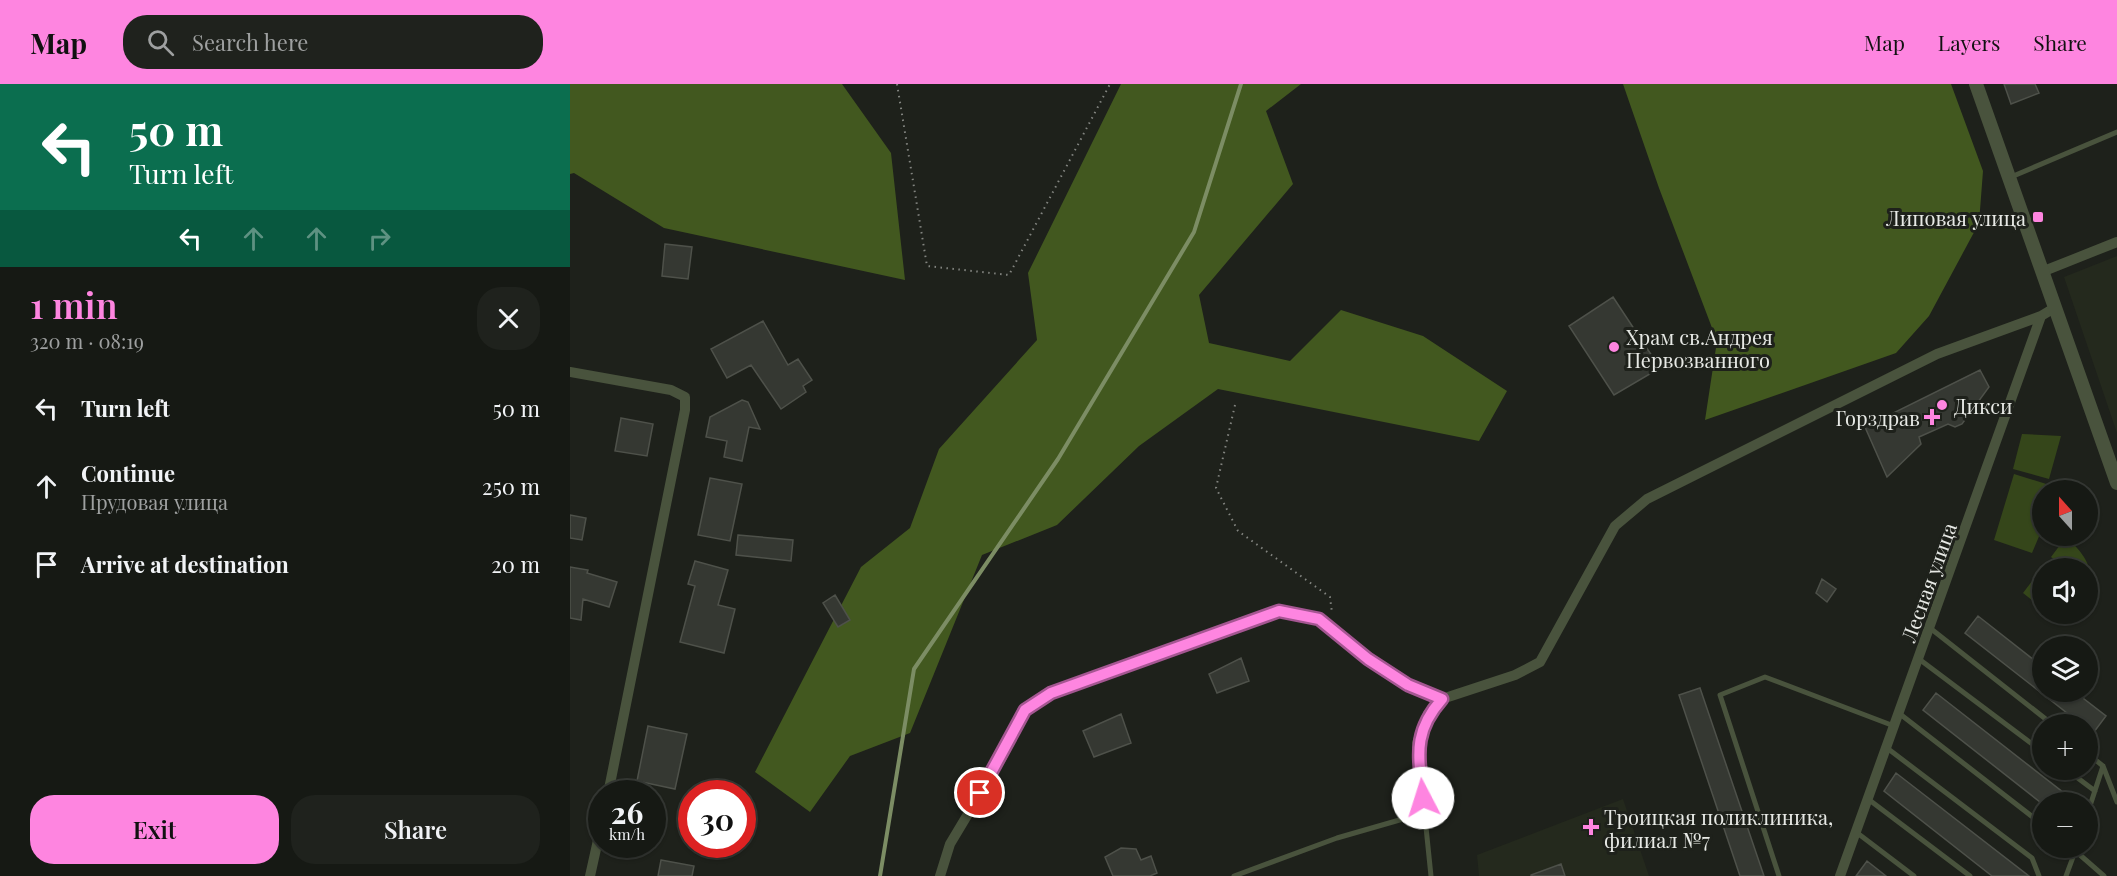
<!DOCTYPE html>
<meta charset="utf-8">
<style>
:root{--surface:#161914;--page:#1f221d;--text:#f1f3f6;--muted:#9ea0a0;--line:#353834;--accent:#fe85e0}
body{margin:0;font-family:"Playfair Display",serif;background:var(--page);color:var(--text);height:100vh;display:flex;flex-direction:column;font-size:22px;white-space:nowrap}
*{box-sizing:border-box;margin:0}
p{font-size:20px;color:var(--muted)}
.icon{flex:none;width:33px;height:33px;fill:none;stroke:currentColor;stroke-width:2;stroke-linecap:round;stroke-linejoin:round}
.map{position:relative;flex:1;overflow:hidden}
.drawer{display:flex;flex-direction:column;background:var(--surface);width:570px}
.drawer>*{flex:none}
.guide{background:#0b6e4f;color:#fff;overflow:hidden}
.needle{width:39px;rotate:339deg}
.fabs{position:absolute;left:1462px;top:396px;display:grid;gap:12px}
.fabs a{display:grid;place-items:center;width:66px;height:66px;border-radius:50%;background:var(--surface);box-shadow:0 2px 4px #0004,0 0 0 2px var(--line);font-size:30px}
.speed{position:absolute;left:18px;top:696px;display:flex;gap:12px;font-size:30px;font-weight:700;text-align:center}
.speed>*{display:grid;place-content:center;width:78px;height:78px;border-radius:50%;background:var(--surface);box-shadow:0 2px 4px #0004,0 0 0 2px var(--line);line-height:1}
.speed small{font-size:15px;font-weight:400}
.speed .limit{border:9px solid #d22;background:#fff;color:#111}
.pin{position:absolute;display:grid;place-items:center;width:51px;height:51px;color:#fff;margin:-26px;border:3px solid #fff;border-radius:50%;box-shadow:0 2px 6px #0007}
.me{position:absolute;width:66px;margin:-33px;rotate:355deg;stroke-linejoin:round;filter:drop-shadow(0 0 4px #0008)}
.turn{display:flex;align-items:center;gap:21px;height:126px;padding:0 30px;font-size:27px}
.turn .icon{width:78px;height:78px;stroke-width:2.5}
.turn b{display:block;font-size:42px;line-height:51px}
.lanes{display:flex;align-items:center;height:57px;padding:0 30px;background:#0003;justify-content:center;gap:30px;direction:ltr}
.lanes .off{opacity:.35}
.round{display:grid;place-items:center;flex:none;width:63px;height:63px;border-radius:24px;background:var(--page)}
.head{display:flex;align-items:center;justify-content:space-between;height:102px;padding:0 30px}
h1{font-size:36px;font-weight:600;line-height:45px;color:var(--accent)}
.action{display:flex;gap:12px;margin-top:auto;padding:12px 30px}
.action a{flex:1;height:69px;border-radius:24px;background:var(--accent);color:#111;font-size:24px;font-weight:600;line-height:69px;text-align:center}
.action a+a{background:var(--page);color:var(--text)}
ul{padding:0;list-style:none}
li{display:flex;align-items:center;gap:18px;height:78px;padding:0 30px}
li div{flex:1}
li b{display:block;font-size:22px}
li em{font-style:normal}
header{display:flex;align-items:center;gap:36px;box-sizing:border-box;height:84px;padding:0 30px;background:var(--accent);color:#111}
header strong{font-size:28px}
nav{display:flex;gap:33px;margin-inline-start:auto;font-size:21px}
.search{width:420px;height:54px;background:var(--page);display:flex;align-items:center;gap:15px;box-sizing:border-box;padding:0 21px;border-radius:24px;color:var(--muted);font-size:22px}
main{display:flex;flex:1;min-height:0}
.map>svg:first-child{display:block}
</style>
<header>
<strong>Map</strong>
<div class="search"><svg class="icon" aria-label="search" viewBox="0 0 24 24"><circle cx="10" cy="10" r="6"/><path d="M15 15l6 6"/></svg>Search here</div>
<nav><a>Map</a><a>Layers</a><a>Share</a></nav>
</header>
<main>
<section class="drawer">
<div class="guide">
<div class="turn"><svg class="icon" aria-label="left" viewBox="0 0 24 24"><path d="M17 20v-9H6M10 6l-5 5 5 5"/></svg><div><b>50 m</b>Turn left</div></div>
<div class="lanes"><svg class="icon" aria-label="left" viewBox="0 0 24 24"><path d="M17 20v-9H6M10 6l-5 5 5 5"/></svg><svg class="icon off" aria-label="ahead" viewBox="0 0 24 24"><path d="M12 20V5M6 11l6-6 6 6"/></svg><svg class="icon off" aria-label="ahead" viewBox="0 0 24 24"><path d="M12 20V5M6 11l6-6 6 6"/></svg><svg class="icon off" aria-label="right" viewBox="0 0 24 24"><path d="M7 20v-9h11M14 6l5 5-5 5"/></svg></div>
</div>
<div class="head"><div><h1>1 min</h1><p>320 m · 08:19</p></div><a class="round"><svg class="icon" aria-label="close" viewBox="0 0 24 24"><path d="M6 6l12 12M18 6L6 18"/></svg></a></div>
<ul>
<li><svg class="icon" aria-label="left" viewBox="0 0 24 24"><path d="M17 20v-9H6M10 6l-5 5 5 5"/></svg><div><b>Turn left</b></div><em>50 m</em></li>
<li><svg class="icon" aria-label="ahead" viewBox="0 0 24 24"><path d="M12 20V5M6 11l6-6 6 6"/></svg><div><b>Continue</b><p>Прудовая улица</p></div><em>250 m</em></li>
<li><svg class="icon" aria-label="arrive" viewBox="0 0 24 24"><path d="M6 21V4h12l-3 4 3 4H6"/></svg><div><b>Arrive at destination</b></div><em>20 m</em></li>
</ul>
<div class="action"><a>Exit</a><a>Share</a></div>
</section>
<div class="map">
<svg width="1547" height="792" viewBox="0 0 1547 792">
<rect width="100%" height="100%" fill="#1e211b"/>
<path fill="#24291d" d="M1547 172V349L1494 193Z
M1053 715 1079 792H909L907 771Z"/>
<path fill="#35461a" d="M1452 350 1491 352 1479 395 1443 385Z
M1444 390 1489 404 1488 406H1473V443L1462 469 1424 456Z
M1496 453C1510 466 1525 481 1518 502V484H1495L1481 473Z
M1475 480 1480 484H1473V525L1453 509Z"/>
<path fill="#42581f" d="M0 0H272L321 69 335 196 94 144 4 89 0 90Z
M551 0H731L696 27 723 100 629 211 639 259 720 277 771 226 853 252 937 307 909 357 648 305 569 362 487 441 412 471 340 649 280 672 240 728 185 688 291 483 340 444 369 365 467 256 458 189Z
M1053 0H1381L1413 87 1409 139 1359 232 1326 269 1135 336 1147 257 1089 104Z"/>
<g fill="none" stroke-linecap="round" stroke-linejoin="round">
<path stroke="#7c8d64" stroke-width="4" d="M310 792 344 585 488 375 624 148 671 0"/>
</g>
<path fill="#353832" stroke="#4e514a" stroke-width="1.5" d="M1434 0H1465L1469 9 1441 20Z
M95 160 122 163 118 195 92 192Z
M1043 213 1090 284 1044 311 999 242Z
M193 237 218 281 228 275 242 296 233 302 236 308 211 325 181 281 157 294 141 265Z
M1410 286 1419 303 1392 340 1385 343 1378 340 1349 353 1351 360 1317 393 1295 343Z
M172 316 178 318 190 345 179 343 172 377 154 373 157 357 136 353 140 333Z
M51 334 83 340 77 372 45 367Z
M140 394 172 400 160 457 128 451Z
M0 431 16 434 12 456 0 454Z
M168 451 223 456 221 477 166 471Z
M125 477 158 486 148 521 165 525 154 569 110 558 125 502 118 500Z
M0 483 18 486 17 489 47 498 39 523 13 515 11 536 0 534Z
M1252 495 1266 505 1257 518 1246 509Z
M265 511 280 536 268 543 253 519Z
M1408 532 1473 583V608H1505L1536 632 1518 656V640H1511L1395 549Z
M671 574 679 597 647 609 639 590Z
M1130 604 1194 792H1170L1109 611Z
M1366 609 1494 709 1487 718H1470L1353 626Z
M551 630 561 659 524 673 513 647Z
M78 642 117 650 105 705 67 697Z
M1326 689 1459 792H1422L1314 707Z
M551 764 566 765 571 776 581 772 587 789 580 792H543L535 773Z
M91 776 124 782 122 792H88Z
M1297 777 1316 792H1286Z
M991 780 995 792H961V791Z"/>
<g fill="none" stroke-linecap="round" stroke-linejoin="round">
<path stroke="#838580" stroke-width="2" stroke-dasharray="1.5 4.5" stroke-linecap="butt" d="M327 0 357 182 439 191 540 0
M665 321 646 404 668 447 760 513 762 529"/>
<path stroke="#49533d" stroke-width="5" d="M1441 93 1547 48
M1360 544 1482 640
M1349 575 1473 668
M1330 630 1473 741
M1317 664 1462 774 1469 792
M1518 670 1533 682 1547 718
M1497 686 1525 707
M853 714 861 792
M1298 715 1400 792
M1518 728 1533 682
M1286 748 1344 792
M1502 764 1534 792
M664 792 767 754 833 735 853 714
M1209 792 1150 611 1195 593 1324 642
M1496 792 1506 765"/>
<path stroke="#49533d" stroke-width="10" d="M1474 187 1547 158
M0 288 101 306 115 313V326L38 710
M853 714 847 659 858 630 872 615 945 591 970 578 1045 442 1077 415 1367 270 1471 232
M20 792 32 738
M370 792 380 760 431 675 455 626 481 609 709 527 749 535 798 575 838 601 872 615
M1270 792 1471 232 1486 223"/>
<path stroke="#49533d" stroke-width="14" d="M1406 0 1547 399"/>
</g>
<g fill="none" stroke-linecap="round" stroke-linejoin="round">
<defs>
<path id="route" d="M410 709 455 626 481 609 709 527 749 535 798 575 838 601 872 615C842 649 849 672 853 714"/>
</defs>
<use href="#route" stroke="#a55692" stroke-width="15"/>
<use href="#route" stroke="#fe85e0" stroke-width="10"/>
</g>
<g fill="#fe85e0" stroke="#1e211b" stroke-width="2">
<rect x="1462" y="127" width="12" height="12" rx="3"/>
<circle cx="1044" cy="263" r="6"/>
<circle cx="1372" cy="321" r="6"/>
<path d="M1359 324h6v6h6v6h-6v6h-6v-6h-6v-6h6z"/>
<path d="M1018 734h6v6h6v6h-6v6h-6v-6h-6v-6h6z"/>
</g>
<g text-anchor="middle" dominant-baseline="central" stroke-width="6" stroke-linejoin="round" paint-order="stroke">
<g font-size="20" fill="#e7e9e5" stroke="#1e211b" text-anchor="start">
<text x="1456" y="133" text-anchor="end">Липовая улица</text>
<text x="1056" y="252">Храм св.Андрея<tspan x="1056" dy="23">Первозванного</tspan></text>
<text x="1384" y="321">Дикси</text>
<text x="1350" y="333" text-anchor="end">Горздрав</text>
<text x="1034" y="732">Троицкая поликлиника,<tspan x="1034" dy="23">филиал №7</tspan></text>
</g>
<g font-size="20" fill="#e7e9e5" stroke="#1e211b">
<text transform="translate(1358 498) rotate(-70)">Лесная улица</text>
</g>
</g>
</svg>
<div class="fabs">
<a><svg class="needle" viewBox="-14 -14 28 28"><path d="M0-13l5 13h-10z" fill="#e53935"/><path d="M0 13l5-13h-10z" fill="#9ea0a0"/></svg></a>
<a><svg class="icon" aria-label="sound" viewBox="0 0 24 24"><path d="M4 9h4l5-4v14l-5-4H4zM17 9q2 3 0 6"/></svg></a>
<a><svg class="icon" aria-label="layers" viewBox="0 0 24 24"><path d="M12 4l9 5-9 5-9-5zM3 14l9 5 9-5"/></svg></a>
<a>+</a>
<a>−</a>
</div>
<div class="speed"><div>26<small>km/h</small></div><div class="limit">30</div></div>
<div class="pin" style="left:410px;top:709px;background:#d93025"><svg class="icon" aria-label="arrive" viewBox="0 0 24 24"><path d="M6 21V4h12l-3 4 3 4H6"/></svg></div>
<svg class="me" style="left:853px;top:714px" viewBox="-20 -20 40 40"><circle r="19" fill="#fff"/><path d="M0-13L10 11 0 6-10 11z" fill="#fe85e0"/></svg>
</div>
</main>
